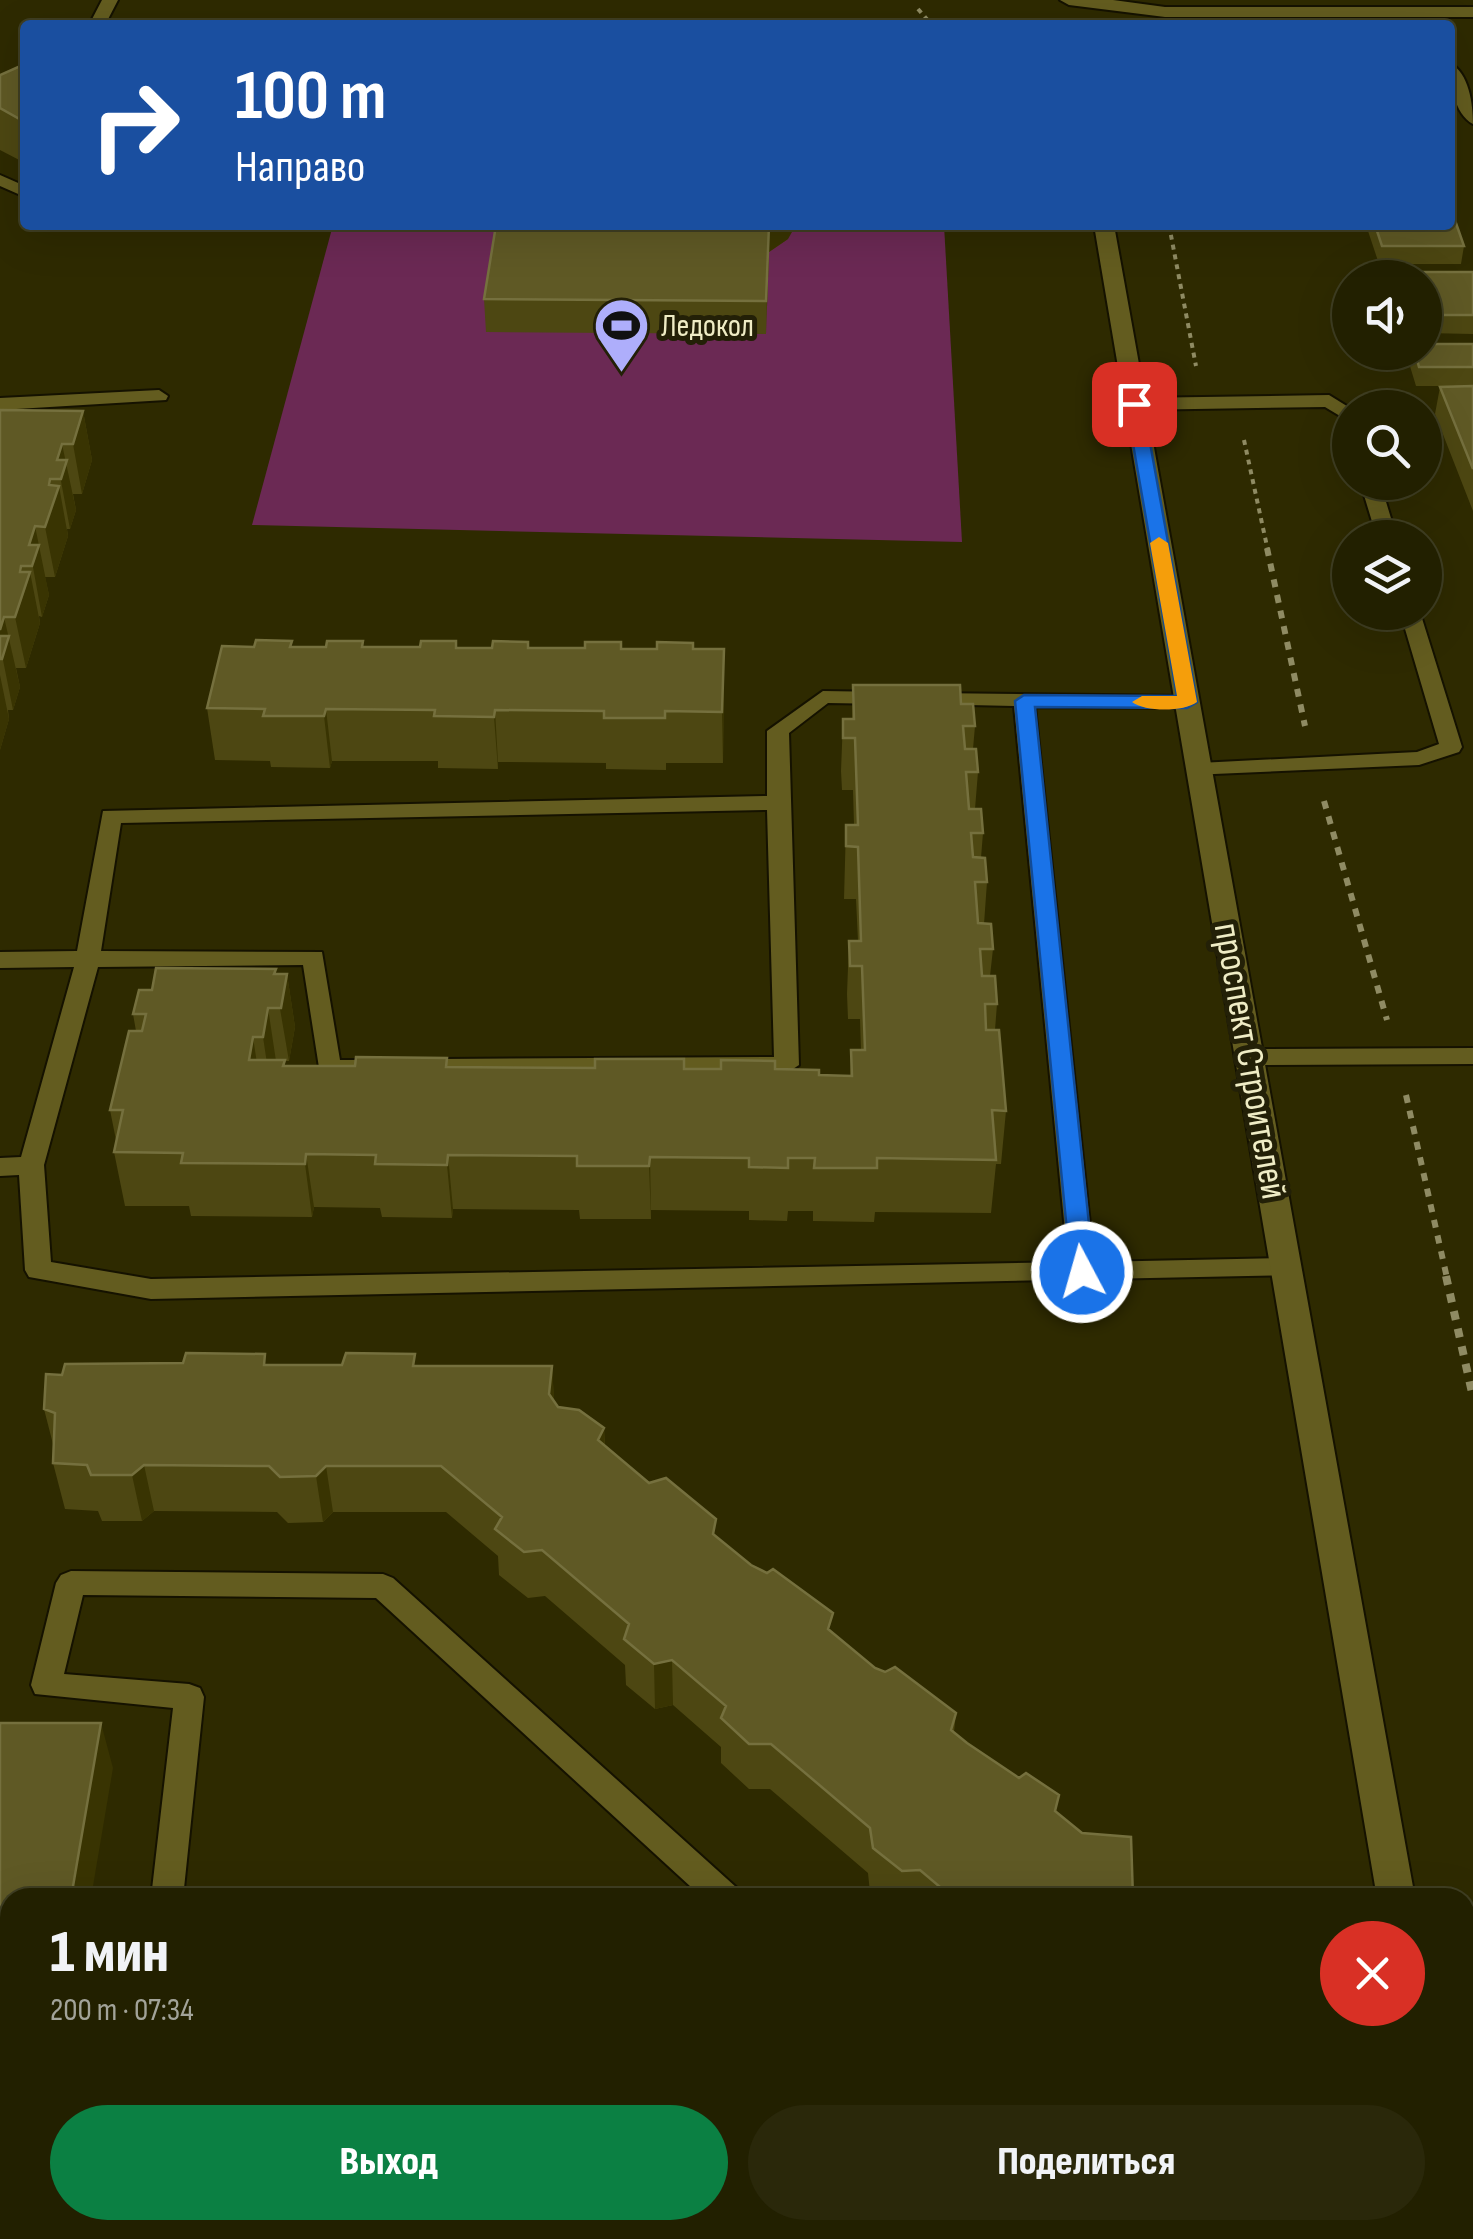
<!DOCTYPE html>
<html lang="ru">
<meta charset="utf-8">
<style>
:root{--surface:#222000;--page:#2a280a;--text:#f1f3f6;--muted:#a2a399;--line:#3f3e22;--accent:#0b8043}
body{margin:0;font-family:"Sofia Sans Condensed",sans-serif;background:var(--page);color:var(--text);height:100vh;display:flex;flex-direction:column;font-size:38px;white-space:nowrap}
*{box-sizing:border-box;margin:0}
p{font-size:32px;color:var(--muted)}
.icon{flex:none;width:55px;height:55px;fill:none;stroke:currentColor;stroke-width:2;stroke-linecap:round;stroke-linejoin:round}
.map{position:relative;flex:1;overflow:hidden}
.panel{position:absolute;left:0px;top:1888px;width:1475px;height:352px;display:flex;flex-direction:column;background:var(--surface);border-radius:30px 30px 0 0;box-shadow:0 10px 40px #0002,0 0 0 2px var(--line)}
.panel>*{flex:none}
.guide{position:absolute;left:20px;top:20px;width:1435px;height:210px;border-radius:10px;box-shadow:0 10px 40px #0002,0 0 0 2px var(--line);background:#1a4fa0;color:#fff;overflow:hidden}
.controls{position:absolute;left:1332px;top:260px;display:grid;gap:20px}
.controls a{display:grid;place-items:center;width:110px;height:110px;border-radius:50%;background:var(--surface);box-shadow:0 10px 40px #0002,0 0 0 2px var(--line);font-size:50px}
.pin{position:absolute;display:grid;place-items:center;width:85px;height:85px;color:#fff;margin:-42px;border-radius:20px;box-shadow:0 5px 15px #0006}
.me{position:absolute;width:110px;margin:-55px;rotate:354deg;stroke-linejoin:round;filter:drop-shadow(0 0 8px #0008)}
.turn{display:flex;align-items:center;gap:35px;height:210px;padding:0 50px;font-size:45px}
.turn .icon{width:130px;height:130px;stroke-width:2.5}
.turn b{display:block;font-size:70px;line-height:85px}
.round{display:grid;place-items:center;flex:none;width:105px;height:105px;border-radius:52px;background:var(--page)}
.overview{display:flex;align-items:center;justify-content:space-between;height:170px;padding:0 50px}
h1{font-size:60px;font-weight:800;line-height:75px}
.button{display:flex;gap:20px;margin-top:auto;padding:20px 50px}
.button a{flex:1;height:115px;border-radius:60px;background:var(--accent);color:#fff;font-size:40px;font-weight:800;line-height:115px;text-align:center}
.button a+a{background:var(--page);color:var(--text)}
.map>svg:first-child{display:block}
</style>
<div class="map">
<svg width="1473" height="2239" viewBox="0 0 1473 2239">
<rect width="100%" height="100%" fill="#2e2a00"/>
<path fill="#6b2954" d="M333 225H944L962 542 252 525Z"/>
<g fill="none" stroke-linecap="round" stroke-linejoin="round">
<defs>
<path id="lane" d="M102 0H118L105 25H89Z
M1450 63C1469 73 1473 104 1473 124 1454 114 1450 83 1450 63Z
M0 175 25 186V197L0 186Z
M159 390 168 396 166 400 0 410V398Z
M1329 395 1350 408V422L1325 407 1134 410 1125 404 1134 398Z
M1360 482H1380L1397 538H1377Z
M1400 612H1420L1462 747 1459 752 1419 765 1191 775 1188 770 1191 765 1199 763 1417 752 1439 744Z
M823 691 886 692 897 698 886 704 828 703 789 733 799 1065 787 1073 443 1075 431 1067 443 1059 774 1057 767 810 121 823 101 951 322 952 340 1060H358L370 1068 358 1076 320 1074 303 965 98 967 44 1165 51 1262 151 1279 1068 1262 1014 706 923 704 920 699 931 693 1187 696 1198 702 1187 708 1035 707 1094 1262 1286 1258 1295 1261 1299 1268 1295 1275 151 1299 29 1277 25 1270 19 1175 0 1176V1158L21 1157 74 967 0 968V952L77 951 103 811 767 796V731Z
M1473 1048V1064L1249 1065 1237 1057 1249 1049Z
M71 1571 383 1574 393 1578 737 1888 742 1898H703L376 1598 83 1595 64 1674 189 1684 200 1688 204 1697 183 1898H151L173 1708 35 1694 31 1685 56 1583 61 1575Z
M810 2230H844L845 2239H811Z"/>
<path id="secondary" d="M1060 0H1113L1165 7H1473V17H1165L1069 5Z
M1094 225H1114L1415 1898H1377Z
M1465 2214 1473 2226V2239H1435L1433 2230H1465Z"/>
</defs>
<use href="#lane" stroke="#151200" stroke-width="4"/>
<use href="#secondary" stroke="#151200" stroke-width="4"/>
<path stroke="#8f8b63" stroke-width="4" stroke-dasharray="5 5" stroke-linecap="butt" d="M918 9 932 25
M1169 225 1196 366
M1244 440 1268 551"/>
<path stroke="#8f8b63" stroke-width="6" stroke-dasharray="8 8" stroke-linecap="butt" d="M1267 548 1305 726
M1324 801 1387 1020
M1406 1095 1447 1278"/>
<path stroke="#8f8b63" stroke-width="8" stroke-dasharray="9 9" stroke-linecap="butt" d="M1446 1276 1473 1397"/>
<use href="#lane" fill="#635c1f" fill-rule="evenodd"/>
<use href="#secondary" fill="#635c1f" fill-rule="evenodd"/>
</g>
<path fill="#4d4712" d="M25 64V163L0 150V75Z
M1366 225H1450L1464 246 1461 264H1379Z
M788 239 769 252 766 334 486 332 484 299Z
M1394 272H1473V334L1425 333V278H1393Z
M1473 344V386H1416L1409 363 1411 352H1425Z
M1473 386V511L1435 414 1440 387Z
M0 410 83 411 92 460 82 494H73L76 510 70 529H67L68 536 55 577H45L49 595 42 617 39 616 40 623 26 668H16L20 687 13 710H8L9 719 0 750Z
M363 641V647L724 649 723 763H666V770L606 769V763L498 762V769L438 768V761H332L330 768 271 767 270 761 215 760 207 708 292 647H326Z
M853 685 961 704 975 726 973 749 978 772 975 809 983 833 981 858 987 882 984 924 993 949 990 976 997 1004 995 1030 1006 1111 1001 1164H996L991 1213 875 1212 874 1222 813 1221V1211H788L787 1221 749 1220V1211L651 1210V1219H580L579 1210 453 1209 452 1218 382 1217 380 1208 314 1207 312 1217 191 1216 189 1206H125L114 1152 116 1140 110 1110 136 1031 133 1014 152 990 276 974H287L295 1027 289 1061H285V1066L775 1069 819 1075H850L851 1050H861L860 1019H848L847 994 849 941H858L856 899H844L846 825H854L853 790H842L841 771 843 719H852Z
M183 1363 416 1366H552L554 1401 558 1407 604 1428 605 1446 875 1668 956 1713 954 1732 1056 1812 1133 1898H876L870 1893 868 1873 770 1789H749L721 1763V1747L673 1705 655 1709 626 1685 625 1665 545 1596 528 1598 499 1575 498 1556 446 1512H333L323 1522 288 1523 277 1512 154 1511 142 1521H102L98 1511 65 1509 53 1463 54 1448 44 1409 62 1375Z
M921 2230H1167L1168 2239H921Z"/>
<path fill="#393402" d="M769 225H796L788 239 769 252 766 334Z
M83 411 92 460 82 494 73 444Z
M62 444 76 510 70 529 57 460Z
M50 479 54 500 59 486 68 536 55 577 45 527Z
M35 526 49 595 42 617 29 545Z
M21 566 25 586 30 572 40 623 26 668 15 617Z
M4 617 20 687 13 710 0 645V630Z
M724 649V700L723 763 722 712Z
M0 675 9 719 0 750Z
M326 709 332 761 330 768 324 716Z
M495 710 498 762V769L494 717Z
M276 969 281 1007 287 974 295 1027 289 1061 274 974Z
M268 1008 276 1061 271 1090 263 1037Z
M253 1037 261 1090 249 1060Z
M306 1154 314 1207 312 1217 305 1164Z
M448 1155 453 1209 452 1218 447 1165Z
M650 1157 651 1210V1219L649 1166Z
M552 1366 555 1413 549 1394Z
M604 1428 606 1474 598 1440Z
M144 1465 154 1511 142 1521 132 1475Z
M326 1466 333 1512 323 1522 316 1476Z
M672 1660 673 1705 655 1709 654 1664Z
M101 1723 113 1768 91 1898H71Z"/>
<path fill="#5f5925" stroke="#75703e" stroke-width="2.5" d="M25 64V122L0 108V75Z
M1450 206 1464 246H1382L1375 225H1450Z
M496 225H769L766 301 484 299Z
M1394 272H1473V315H1425V278H1396Z
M1425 344H1473V367H1419L1415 352H1425Z
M1473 386V469L1440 387Z
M0 410 83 411 73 444H62L57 460H67L61 479H50L49 485 59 486 45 527 35 526 29 545H39L32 566H21L20 572H30L15 617H4L0 630Z
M0 636H9L2 659H0Z
M256 640 292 641 290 647H326L327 641H363L362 647H420L421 641H456V648H492L493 641 528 642V648H585V642H621V649H657V642L693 643V649H724L722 712 665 711V718H604V711L495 710 494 717 434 716 435 710 326 709 324 716H263L265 709 207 708 222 646 254 647Z
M853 685H960L961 704H973L975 726H963L965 749H976L978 772H966L969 809H981L983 833H971L973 857 985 858 987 882H975L978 923 991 924 993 949H980L982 976H995L997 1004H985L986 1030H999L1006 1111 992 1110 996 1160 877 1158V1168H814L815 1158H788V1168L749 1167V1158L650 1157 649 1166H577V1156L448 1155 447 1165 375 1164 376 1155 306 1154 305 1164 181 1163 183 1153 114 1152 123 1110H110L129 1031H142L146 1014H133L139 990H152L156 968 276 969 274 974H287L281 1008H268L263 1037H253L249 1060H285L283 1066H355L356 1057 447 1058 446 1067 595 1068V1059H684V1069H721V1060L775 1061V1069L819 1070V1075L852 1076 851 1050H865L862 966H850L849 941H861L858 847 846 846V825H858L855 738H843V719H854Z
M186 1353 265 1354 264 1365H342L346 1353 415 1354 413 1366H552L549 1394 558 1407 579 1410 604 1428 598 1440 649 1483 666 1478 716 1519 713 1534 751 1565 767 1573 773 1569 833 1613 828 1629 875 1668 885 1672 895 1667 956 1713 951 1730 967 1743 1019 1778 1026 1773 1059 1795 1055 1811 1082 1833 1131 1837 1133 1898H953L920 1870 902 1871 873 1848 870 1828 771 1744H749L721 1718 726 1706 672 1660 654 1664 624 1639 629 1624 542 1550 524 1552 495 1529 502 1517 441 1466H326L316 1476 280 1477 269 1466 144 1465 132 1475H91L87 1465 53 1463 55 1413 44 1409 46 1374 62 1375 65 1364 183 1363Z
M0 1723H101L71 1898H10V2230H607V2239H0Z
M926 2230H1167L1168 2239H927Z"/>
<path fill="#1a73e8" stroke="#114b97" stroke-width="2.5" d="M1134 399 1143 404 1197 702 1187 708 1035 707 1094 1272 1082 1280 1071 1272 1015 701 1024 695 1177 696 1126 404Z"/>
<path fill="#f59e0b" d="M1159 537 1168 543 1197 702C1184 712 1145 712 1132 702L1142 696H1177L1150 543Z"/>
<defs>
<symbol id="stadium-pin" viewBox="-11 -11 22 30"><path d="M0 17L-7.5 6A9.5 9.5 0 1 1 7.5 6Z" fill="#aeaefb" stroke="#232007"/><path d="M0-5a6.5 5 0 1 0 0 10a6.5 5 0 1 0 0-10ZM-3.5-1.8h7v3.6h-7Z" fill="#111"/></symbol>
</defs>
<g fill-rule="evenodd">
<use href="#stadium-pin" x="590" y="294" width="63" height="86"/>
</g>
<g text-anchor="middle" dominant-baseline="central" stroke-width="10" stroke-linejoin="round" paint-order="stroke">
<g font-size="32" fill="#efecc5" stroke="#232007" text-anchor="start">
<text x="661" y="326">Ледокол</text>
</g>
<g font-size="38" fill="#efecc5" stroke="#232007">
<text transform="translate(1250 1061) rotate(80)">проспект Строителей</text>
</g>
</g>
</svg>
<div class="controls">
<a><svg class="icon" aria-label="sound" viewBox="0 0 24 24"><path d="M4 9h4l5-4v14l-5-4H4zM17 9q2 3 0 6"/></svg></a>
<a><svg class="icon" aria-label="search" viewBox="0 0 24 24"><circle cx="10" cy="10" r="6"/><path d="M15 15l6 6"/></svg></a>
<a><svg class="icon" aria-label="layers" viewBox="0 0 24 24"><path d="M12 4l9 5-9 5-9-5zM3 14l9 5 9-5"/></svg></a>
</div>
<div class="pin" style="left:1134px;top:404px;background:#d93025"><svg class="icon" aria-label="arrive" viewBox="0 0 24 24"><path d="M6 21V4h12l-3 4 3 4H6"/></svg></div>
<svg class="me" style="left:1082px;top:1272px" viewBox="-20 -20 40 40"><circle r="17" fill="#1a73e8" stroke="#fff" stroke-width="3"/><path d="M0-11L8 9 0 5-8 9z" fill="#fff"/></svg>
<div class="guide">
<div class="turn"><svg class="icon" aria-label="right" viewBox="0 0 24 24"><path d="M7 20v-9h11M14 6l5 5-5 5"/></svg><div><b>100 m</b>Направо</div></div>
</div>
<section class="panel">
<div class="overview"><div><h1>1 мин</h1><p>200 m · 07:34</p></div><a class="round" style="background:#d93025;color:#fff"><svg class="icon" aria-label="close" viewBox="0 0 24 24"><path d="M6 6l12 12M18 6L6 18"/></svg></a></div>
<div class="button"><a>Выход</a><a>Поделиться</a></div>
</section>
</div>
